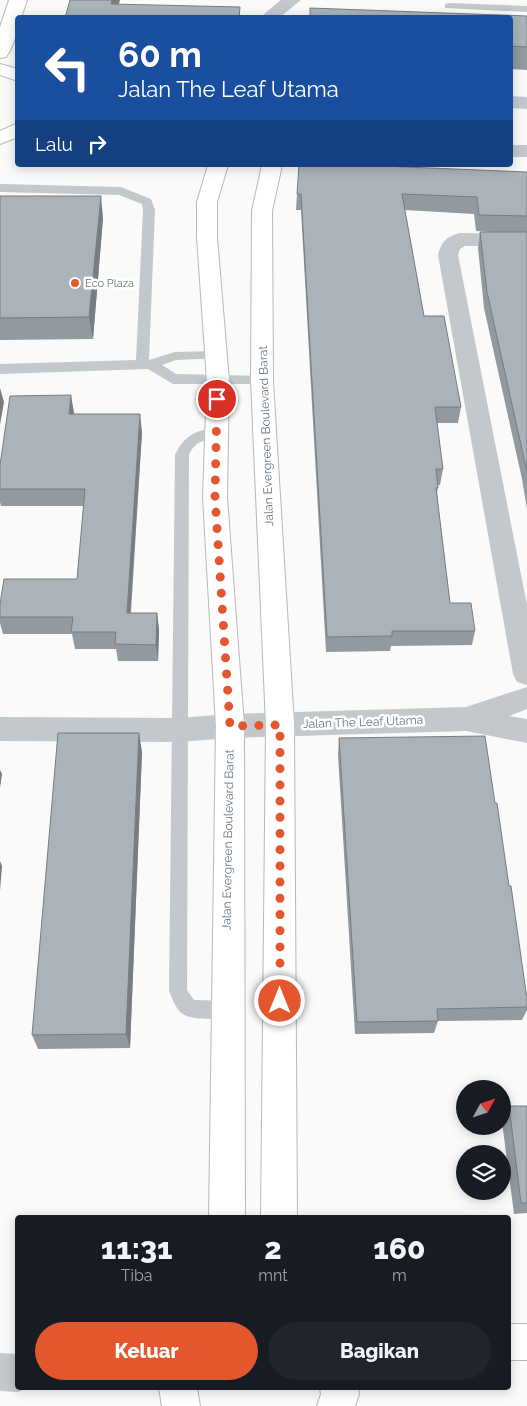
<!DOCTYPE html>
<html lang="id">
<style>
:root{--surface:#171b24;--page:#20242c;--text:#f1f3f6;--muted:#9ea1a6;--accent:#e4572e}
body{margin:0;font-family:Raleway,sans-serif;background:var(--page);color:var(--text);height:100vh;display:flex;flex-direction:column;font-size:19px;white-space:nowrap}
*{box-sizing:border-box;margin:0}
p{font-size:16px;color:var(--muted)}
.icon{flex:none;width:28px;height:28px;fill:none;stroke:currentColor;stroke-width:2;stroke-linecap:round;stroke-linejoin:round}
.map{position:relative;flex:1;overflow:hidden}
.drawer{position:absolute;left:15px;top:1215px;width:496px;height:175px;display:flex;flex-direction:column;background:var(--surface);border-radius:5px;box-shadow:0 2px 12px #0003}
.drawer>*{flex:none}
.top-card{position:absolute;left:15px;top:15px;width:498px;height:152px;border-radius:5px;box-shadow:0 2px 12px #0003;background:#1a4fa0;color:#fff;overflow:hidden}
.needle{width:32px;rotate:50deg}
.controls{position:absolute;left:456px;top:1080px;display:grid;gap:10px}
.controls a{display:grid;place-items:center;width:55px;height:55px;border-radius:50%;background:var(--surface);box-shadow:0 2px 12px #0003;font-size:25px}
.pin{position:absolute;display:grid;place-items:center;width:42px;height:42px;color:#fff;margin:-21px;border:2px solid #fff;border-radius:50%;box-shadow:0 1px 5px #0007}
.me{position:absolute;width:55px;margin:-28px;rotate:0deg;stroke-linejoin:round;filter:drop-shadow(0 0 4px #0008)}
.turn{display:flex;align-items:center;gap:18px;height:105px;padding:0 20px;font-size:22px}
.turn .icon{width:65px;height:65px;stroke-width:2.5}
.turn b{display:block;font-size:35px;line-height:42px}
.then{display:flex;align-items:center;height:48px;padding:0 20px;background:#0003;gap:10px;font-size:19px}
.eta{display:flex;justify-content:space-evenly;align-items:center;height:85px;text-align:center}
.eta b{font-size:30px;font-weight:800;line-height:35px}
.cta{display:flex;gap:10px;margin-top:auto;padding:10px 20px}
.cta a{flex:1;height:58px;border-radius:30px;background:var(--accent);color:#fff;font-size:20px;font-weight:800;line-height:58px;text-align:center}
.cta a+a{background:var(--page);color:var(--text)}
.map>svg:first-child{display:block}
</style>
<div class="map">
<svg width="527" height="1406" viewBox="0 0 527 1406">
<rect width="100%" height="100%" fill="#fafaf8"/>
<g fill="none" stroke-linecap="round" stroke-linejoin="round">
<defs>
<path id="secondary" d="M9 0H27L21 18H18C18 30 14 46 6 57L0 58V27Z
M0 64 18 69V81L0 75Z
M18 123V137L0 144V131Z
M208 165H228L217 202V237L229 381 227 497 244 726 245 1218H209L216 726 203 497 207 381 197 237V202Z
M262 165H282L272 211 273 381 294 725 297 1218H261L266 725 251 381 252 211Z
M509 1324H527V1360H509Z
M159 1388H197L200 1406H162Z
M320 1388H358L359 1394 355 1406H317L321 1394Z"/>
</defs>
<use href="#secondary" stroke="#b3babf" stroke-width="2"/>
<path fill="#c3c8cc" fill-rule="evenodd" d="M449 3 527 6V12L445 8V4Z
M0 184 121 187 151 199 155 210 149 360 175 352 215 351 220 352 222 355 220 358 176 360 162 365 176 374 262 376 267 378 269 381 267 384H173L148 369 0 374V364L136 360 143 210 142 204 119 195 0 192Z
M216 428 221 430 223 433 221 436C206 441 196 439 189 455L187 990 194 1000 227 1001 234 1004 236 1010 234 1016C226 1020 218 1019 210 1019 183 1018 178 1016 169 990L175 455C184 436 195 430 216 428Z"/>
<path fill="#c3c8cc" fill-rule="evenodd" d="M281 0H301L279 18H267L264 14Z
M510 96 527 97V109L510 108Z
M510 145H527V157H510Z
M460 233 527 234V246H465L460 249 458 255 527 605V685L517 682 513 674 438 255C441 242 447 236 460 233Z
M527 687V709L509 716 527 719V743L466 731 230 738 179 742 0 741V717L179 718 230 714 466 707Z
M0 1353 18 1354V1388H28L18 1392 0 1391Z"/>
<use href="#secondary" fill="#fff" fill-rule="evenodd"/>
</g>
<path fill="#929a9f" d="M527 16V70L510 69V18Z
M527 172V509L522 479 484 308 478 248 480 232H491L476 231 474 214 405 210 424 316 461 407 458 423H437L443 469 440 485H438L437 494 450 603 475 631 472 645 391 646 390 651 326 652 301 210H296L297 194Z
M0 196 103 218 93 339 0 340Z
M74 414 142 432 131 613H157L159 630 158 661H118L116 649H75L72 634H3L0 623V604L77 579 84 506H1L0 502V465Z
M339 738 495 803 527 999V1010L522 1020 438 1021 434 1033 355 1034 338 755Z
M142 752 130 1048 38 1049 32 1035Z
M509 1106H527V1213L514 1214 502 1122V1117Z"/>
<path fill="#777d82" d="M112 0H120L115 18 111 4Z
M101 196 103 218 93 339 89 317Z
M0 388 4 402 0 425Z
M71 395 74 413 72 432 69 414Z
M140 414 142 432 129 630 127 613Z
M157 613 159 630 158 661 156 645Z
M139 733 142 752 130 1048 126 1034Z
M0 770 2 774 0 788Z
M0 861 2 866 0 891Z"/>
<path fill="#aab3b9" stroke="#777d82" d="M70 0H112L111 4 240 7 239 18H65Z
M310 8 527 16V47L510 46V18H310Z
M299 165H357L527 172V216L479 215 477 197 402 194 424 316H444L461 407H435L443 469H436L438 488H436L450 603H471L475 631H392V636L327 637 301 194H297Z
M0 196H101L89 317 0 318Z
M480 232H527V472L487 292Z
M71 395 69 414H140L127 613H157L156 645 115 644 116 632H71L73 617H0V604L4 579H77L85 489H0V465L10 396Z
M58 733H139L126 1034 32 1035Z
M485 736 495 803H497L509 886H511L527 999V1007L437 1009 438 1021 357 1022 339 738Z
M509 1106H527V1203H521Z"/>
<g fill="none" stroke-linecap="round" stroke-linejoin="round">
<path stroke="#e4572e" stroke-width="9" stroke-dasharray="0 16.2" d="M217 399 215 497 230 726 280 725V1001"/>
</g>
<circle fill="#e4572e" stroke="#fff" stroke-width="2" cx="75" cy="283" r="5"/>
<g text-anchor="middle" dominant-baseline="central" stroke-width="5" stroke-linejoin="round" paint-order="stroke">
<g font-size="11" fill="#657683" stroke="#fff" text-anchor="start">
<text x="85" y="283">Eco Plaza</text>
</g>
<g font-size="12" fill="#657683" stroke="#fff">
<text transform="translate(266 436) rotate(-92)">Jalan Evergreen Boulevard Barat</text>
<text transform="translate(363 722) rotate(-2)">Jalan The Leaf Utama</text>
<text transform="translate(228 840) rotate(-89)">Jalan Evergreen Boulevard Barat</text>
</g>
</g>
</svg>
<div class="controls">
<a><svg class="needle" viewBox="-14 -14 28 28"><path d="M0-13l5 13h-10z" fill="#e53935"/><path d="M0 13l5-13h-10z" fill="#9ea1a6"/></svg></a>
<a><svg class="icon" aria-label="layers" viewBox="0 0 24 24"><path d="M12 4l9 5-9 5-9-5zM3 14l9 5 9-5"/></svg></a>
</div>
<div class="pin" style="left:217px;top:399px;background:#d93025"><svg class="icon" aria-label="arrive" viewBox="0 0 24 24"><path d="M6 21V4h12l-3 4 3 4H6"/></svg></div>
<svg class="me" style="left:280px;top:1001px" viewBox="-20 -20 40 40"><circle r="17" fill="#e4572e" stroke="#fff" stroke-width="3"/><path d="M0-11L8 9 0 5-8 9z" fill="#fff"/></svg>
<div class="top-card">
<div class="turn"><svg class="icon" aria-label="left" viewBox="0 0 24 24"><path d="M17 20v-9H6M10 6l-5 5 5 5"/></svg><div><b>60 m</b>Jalan The Leaf Utama</div></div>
<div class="then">Lalu<svg class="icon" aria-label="right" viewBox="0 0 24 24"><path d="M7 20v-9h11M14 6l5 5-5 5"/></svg></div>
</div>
<section class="drawer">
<div class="eta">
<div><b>11:31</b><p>Tiba</p></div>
<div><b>2</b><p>mnt</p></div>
<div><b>160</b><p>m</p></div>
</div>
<div class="cta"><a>Keluar</a><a>Bagikan</a></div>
</section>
</div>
